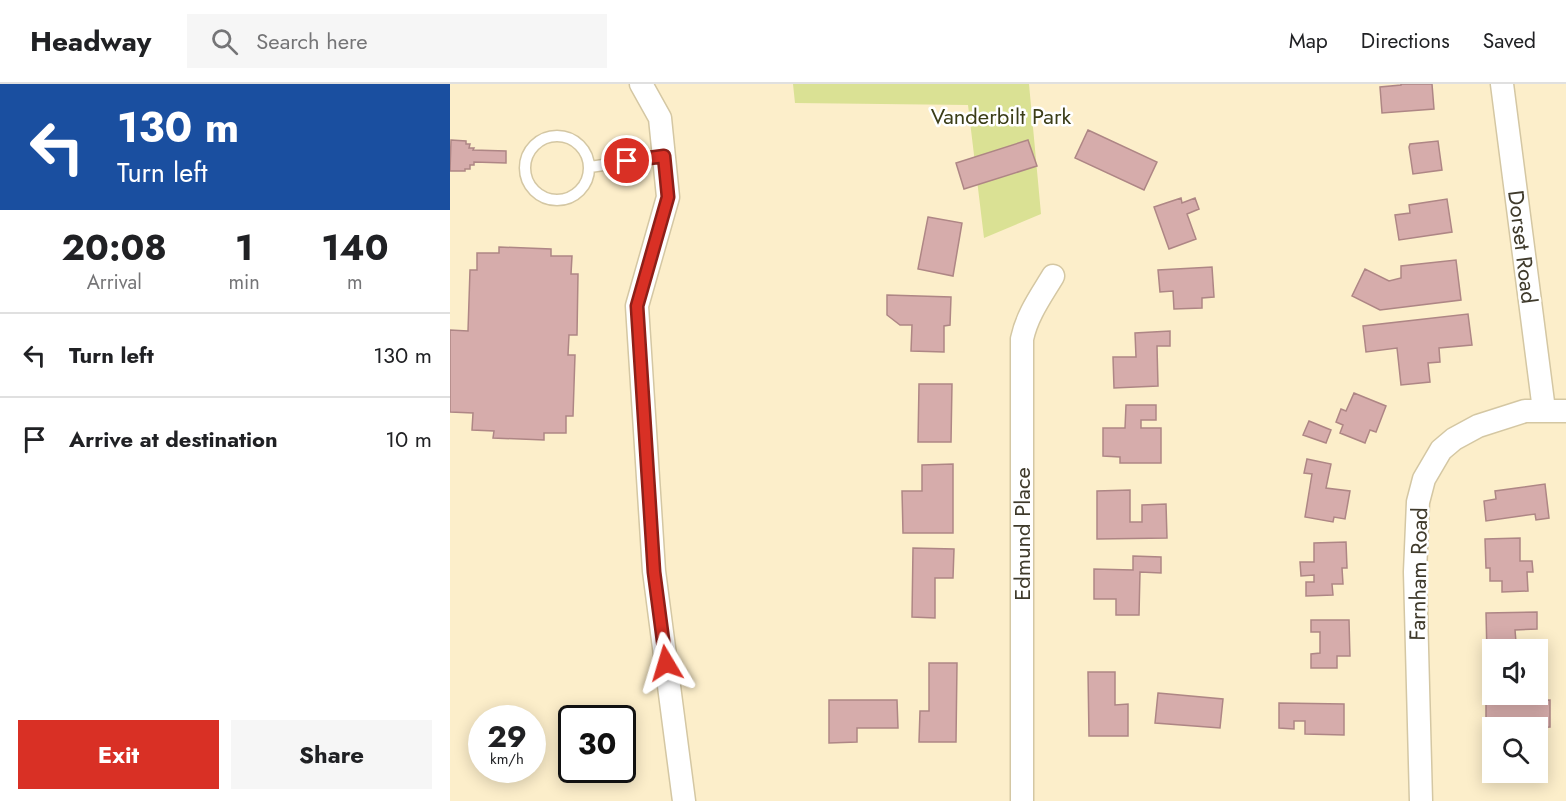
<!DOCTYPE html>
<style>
:root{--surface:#fff;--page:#f6f6f6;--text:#202124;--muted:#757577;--line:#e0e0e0;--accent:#d93025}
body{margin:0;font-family:Jost,sans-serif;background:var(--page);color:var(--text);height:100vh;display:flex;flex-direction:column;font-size:22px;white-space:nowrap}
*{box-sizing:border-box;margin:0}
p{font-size:20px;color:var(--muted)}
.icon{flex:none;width:33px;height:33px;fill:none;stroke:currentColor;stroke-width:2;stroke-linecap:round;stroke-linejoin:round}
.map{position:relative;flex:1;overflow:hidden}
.side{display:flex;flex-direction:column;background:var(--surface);width:450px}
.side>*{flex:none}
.top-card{background:#1a4fa0;color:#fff;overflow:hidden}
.fabs{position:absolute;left:1032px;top:555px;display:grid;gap:12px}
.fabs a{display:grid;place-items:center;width:66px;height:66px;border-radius:0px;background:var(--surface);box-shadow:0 3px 15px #0003;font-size:30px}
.speed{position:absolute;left:18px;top:621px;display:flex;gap:12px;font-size:30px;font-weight:700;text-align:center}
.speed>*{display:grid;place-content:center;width:78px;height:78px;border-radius:50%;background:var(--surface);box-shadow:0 3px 15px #0003;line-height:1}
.speed small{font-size:15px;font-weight:400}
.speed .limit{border:3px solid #111;border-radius:9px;background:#fff;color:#111}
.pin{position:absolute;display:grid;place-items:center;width:51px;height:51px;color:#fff;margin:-26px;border:3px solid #fff;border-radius:50%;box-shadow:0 2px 6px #0007}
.me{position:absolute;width:66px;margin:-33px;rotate:353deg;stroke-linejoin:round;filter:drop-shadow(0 0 4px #0008)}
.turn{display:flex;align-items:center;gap:21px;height:126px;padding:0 18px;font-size:27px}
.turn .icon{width:78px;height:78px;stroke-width:2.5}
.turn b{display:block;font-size:42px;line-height:51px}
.eta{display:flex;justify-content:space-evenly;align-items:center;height:102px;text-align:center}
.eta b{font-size:36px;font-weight:700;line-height:42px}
.cta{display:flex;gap:12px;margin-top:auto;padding:12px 18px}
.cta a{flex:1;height:69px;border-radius:0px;background:var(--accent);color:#fff;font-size:24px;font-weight:700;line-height:69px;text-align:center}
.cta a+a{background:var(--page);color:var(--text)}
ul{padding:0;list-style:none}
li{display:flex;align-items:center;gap:18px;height:84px;padding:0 18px;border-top:2px solid var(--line)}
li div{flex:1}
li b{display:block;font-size:22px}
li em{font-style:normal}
header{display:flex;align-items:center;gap:36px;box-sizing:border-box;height:84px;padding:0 30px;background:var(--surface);border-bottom:2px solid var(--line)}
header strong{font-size:28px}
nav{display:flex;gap:33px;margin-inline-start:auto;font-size:21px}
.search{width:420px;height:54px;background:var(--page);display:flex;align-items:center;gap:15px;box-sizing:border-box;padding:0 21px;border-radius:0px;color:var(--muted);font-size:22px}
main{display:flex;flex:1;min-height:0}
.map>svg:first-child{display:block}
</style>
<header>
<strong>Headway</strong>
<div class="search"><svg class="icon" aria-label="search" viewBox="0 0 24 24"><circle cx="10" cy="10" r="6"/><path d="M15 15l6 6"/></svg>Search here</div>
<nav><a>Map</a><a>Directions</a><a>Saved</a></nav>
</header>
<main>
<section class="side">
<div class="top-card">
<div class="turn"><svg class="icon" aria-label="left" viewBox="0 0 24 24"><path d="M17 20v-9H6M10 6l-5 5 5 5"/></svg><div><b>130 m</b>Turn left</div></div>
</div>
<div class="eta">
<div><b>20:08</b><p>Arrival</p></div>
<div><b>1</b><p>min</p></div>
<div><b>140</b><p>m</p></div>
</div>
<ul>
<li><svg class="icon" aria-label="left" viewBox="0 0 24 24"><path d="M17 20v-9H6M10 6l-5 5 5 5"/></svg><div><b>Turn left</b></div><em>130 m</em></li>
<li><svg class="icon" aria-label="arrive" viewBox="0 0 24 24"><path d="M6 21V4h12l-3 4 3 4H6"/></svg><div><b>Arrive at destination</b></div><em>10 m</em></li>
</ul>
<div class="cta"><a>Exit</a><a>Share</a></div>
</section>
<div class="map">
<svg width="1116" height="717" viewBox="0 0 1116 717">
<rect width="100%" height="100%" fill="#fceeca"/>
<path fill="#dae194" d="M343 0H579L591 130 534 154 518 21 345 19Z"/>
<path fill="#d6acab" stroke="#ae8685" stroke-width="1.5" d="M951 0H982L984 25 932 29 930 3 951 1Z
M638 46 707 78 694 106 625 74Z
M1 56 16 57V60H20L19 64H24L23 66 56 67V79L24 78V81H20V85H15V87H0Z
M578 56 587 82 514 105 506 79Z
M988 57 992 86 963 90 959 63 960 60Z
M731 114 732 119 745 114 749 125 737 130 746 155 719 165 704 123Z
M997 115 1002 148 949 156 945 131 960 129 959 121Z
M478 133 512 139 503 192 468 185Z
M49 163 101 165V172H122L121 190H128L127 251H119L118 271H125L123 332H116V349H94V356L43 354 44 347 22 346 23 329 0 328V246L18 247 20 186H27V169H49Z
M1006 176 1011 216 930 226 902 212 915 185 939 197 951 194V182Z
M762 183 764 213 752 214V224L724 225 723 207 710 208 708 186Z
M437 211 501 213 500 241 494 242V268L461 267 462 241H450L437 231Z
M1018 230 1022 261 989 264 990 278 978 279 980 298 951 301 947 264 916 268 913 242Z
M720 247V262H707L708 302 664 304 663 273H686L685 249Z
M469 300H502L501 358H468Z
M904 309 936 322 926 348 920 346 915 359 890 349 893 341 886 338 891 325 896 327Z
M676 321H706V336H691V344H711V379H670V373L653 372V344H675Z
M859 337 881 346 876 359 853 351Z
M857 375 881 380 876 404 900 407 895 435 884 433 883 438 855 433 862 390 854 389Z
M503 380V449H453L452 407H472V381Z
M1095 400 1099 434 1086 436 1085 430 1036 437 1034 417 1046 415 1045 407Z
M680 406V438H692V421L716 420 717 454 647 455V407Z
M1070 454V477H1082L1083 488H1077L1078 507 1052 508V497H1040V484H1036L1035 455Z
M896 458 897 484H892L893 500H882L883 511 856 512V498H864V491L851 492 850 478H864V459Z
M463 464 504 465 503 494H485V534L462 533Z
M683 472 711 473V489L690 488 689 531H666V515H644V485L683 486Z
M1087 528V545L1065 546 1066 558H1074V566H1042V570H1037L1036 529Z
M861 536H899L900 572H887V584H861V570L870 569V548H861Z
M479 579H507L506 658H469L470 627H479Z
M638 588H665V621L678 620V652H639Z
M708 609 773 615 770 644 705 639Z
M379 616H447L448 644H407V658L379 659Z
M1100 616V643L1036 645V617Z
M829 619 894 620V651L855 650V637H844V645L829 644Z"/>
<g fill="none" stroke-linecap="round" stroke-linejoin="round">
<defs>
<path id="service" d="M75 84a32 32 0 1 1 64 0a32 32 0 1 1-64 0Z
M140 83 214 72"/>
<path id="minor" d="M191 0 210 34 218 113 187 222 204 487 234 717
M1052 0 1094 326
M572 717V255C577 231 591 212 603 192
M971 717 965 488 968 418 974 395 991 366 1004 355 1028 342 1075 327H1116"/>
</defs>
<use href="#service" stroke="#d4c7a3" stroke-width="13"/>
<use href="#minor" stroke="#d4c7a3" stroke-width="25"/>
<use href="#service" stroke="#fff" stroke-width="10"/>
<use href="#minor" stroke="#fff" stroke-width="22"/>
</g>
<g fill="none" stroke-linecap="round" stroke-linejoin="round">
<defs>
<path id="route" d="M177 77 214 72 218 113 187 222 204 488 216 579"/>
</defs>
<use href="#route" stroke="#8d1f18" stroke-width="15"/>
<use href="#route" stroke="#d93025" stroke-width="10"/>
</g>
<g text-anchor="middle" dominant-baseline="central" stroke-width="5" stroke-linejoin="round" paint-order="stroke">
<g font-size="22" fill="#3b3d18" stroke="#fff">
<text x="551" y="32">Vanderbilt Park</text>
</g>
<g font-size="22" fill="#3f3a2b" stroke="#fff">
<text transform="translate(1073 163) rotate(83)">Dorset Road</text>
<text transform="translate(572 450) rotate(-90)">Edmund Place</text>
<text transform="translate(968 490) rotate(-89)">Farnham Road</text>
</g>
</g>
</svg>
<div class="fabs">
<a><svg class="icon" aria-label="sound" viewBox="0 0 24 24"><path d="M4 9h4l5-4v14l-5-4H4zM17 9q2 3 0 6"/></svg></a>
<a><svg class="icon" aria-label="search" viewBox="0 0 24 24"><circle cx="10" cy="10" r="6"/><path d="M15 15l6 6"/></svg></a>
</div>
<div class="speed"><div>29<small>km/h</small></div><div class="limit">30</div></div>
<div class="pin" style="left:177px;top:77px;background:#d93025"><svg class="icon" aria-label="arrive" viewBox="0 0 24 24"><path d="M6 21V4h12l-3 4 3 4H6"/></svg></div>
<svg class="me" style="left:216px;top:579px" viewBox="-20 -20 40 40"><path d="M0-17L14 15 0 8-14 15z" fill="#d93025" stroke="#fff" stroke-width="4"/></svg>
</div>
</main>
